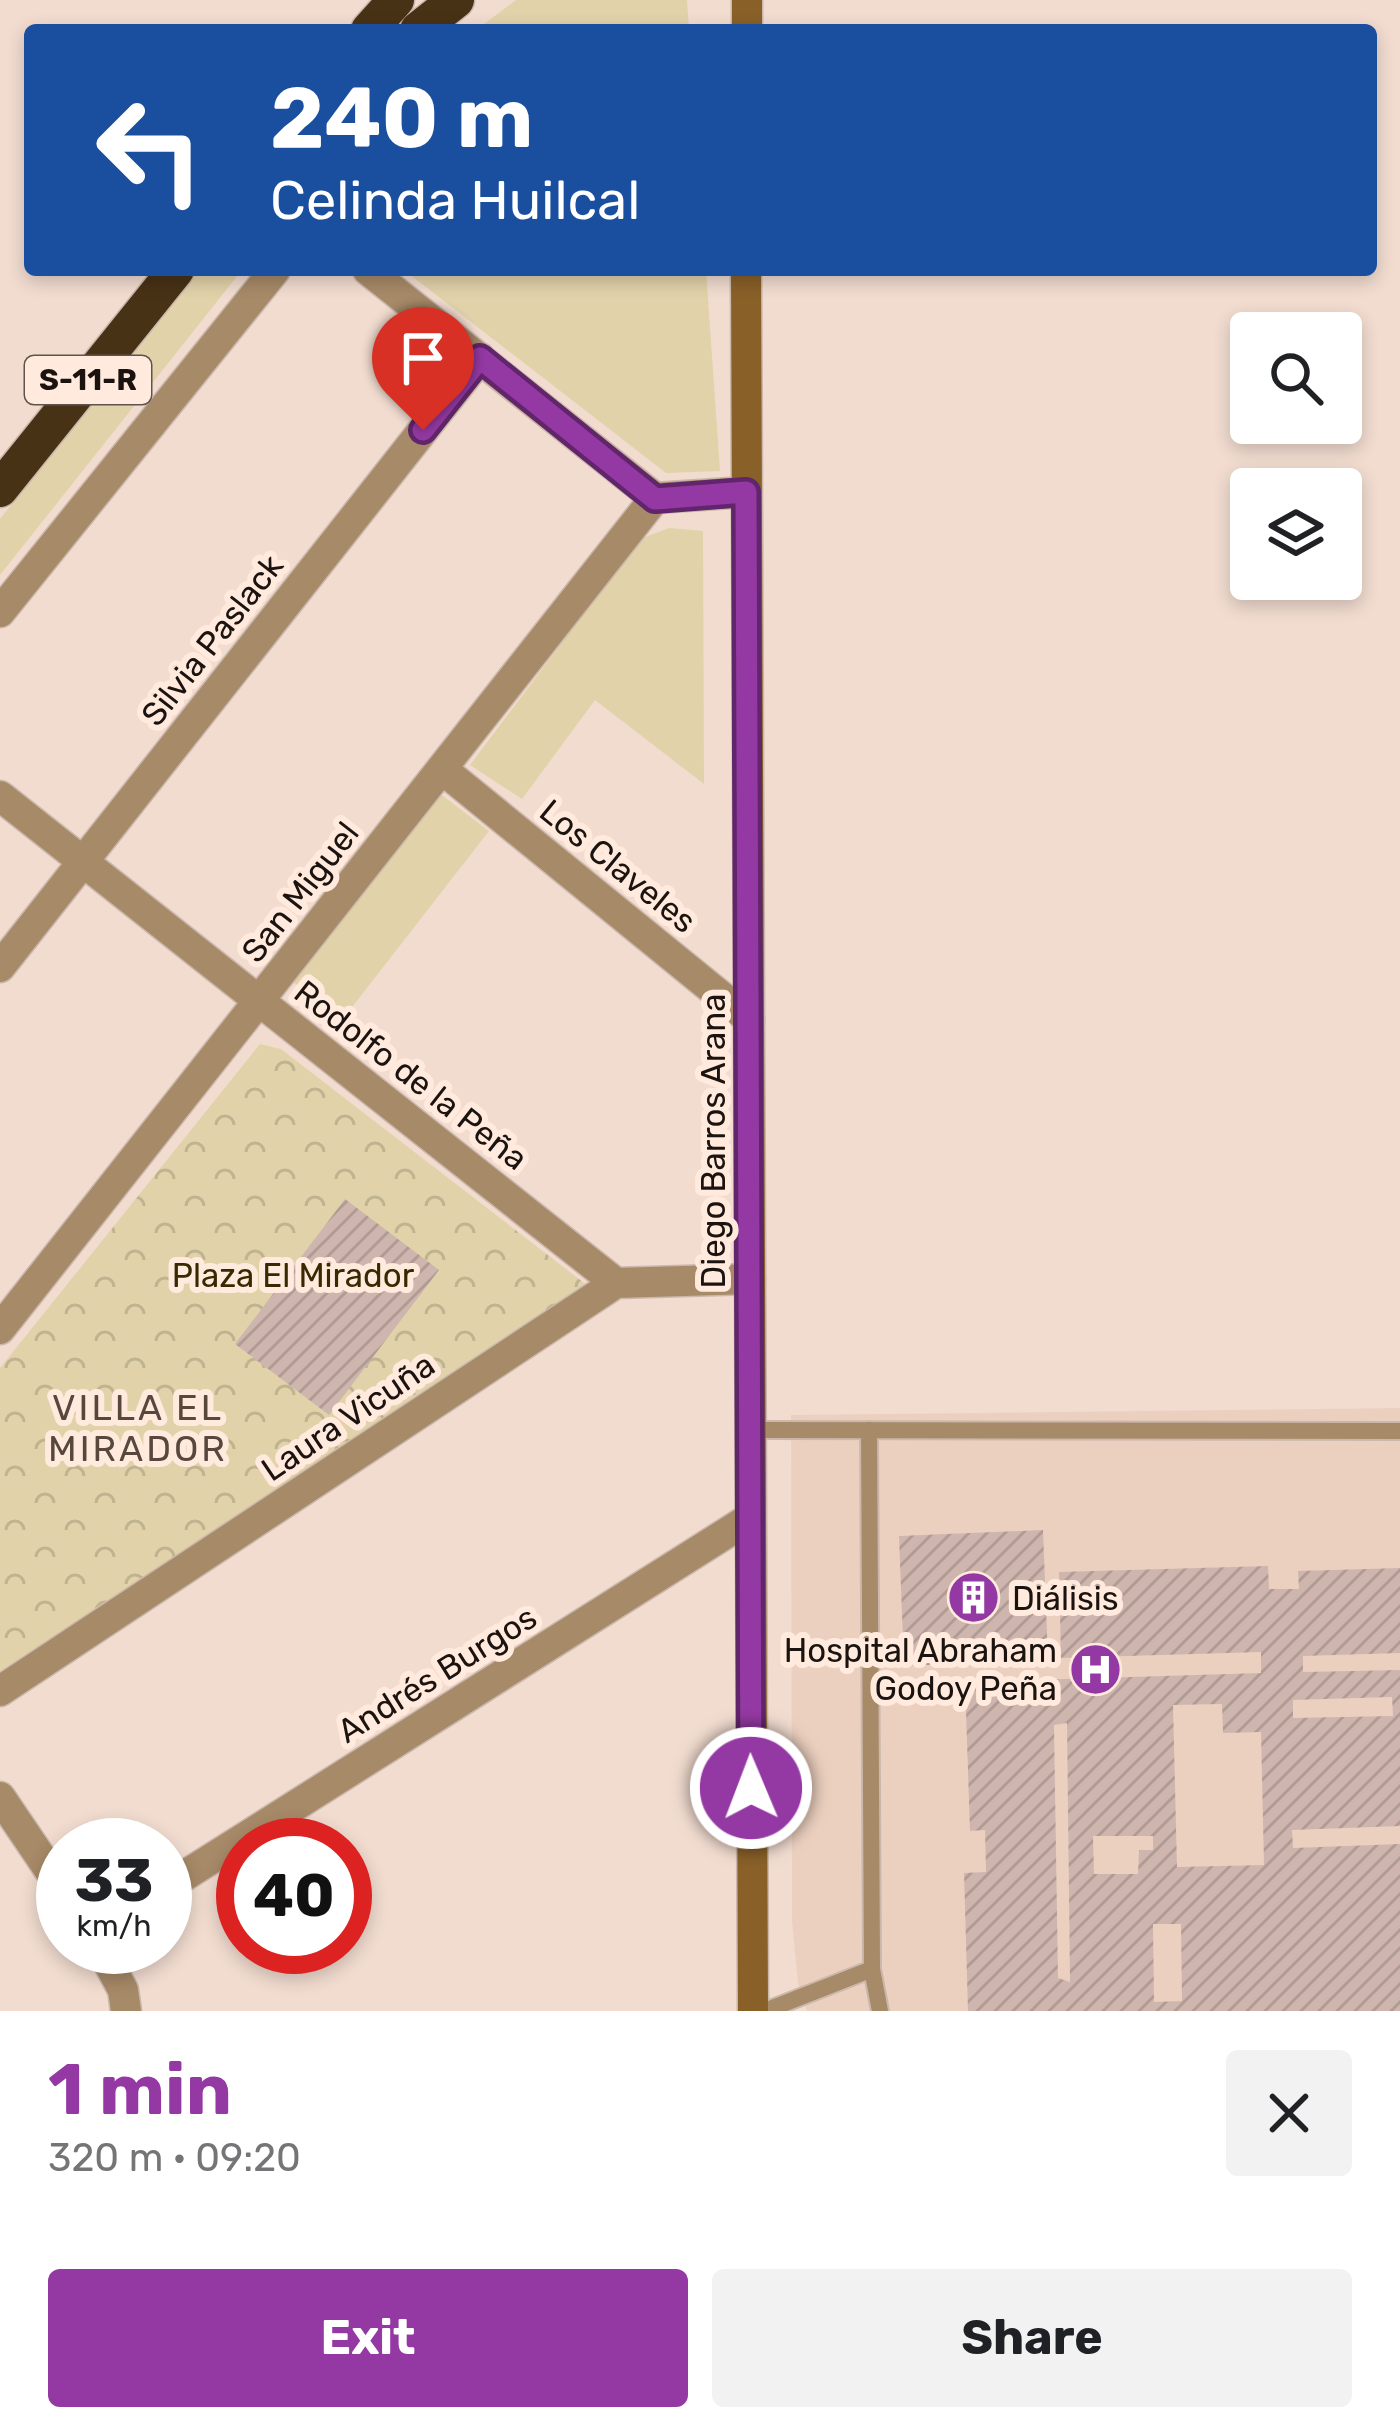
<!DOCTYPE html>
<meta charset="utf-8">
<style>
:root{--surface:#fff;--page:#f2f2f2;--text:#202124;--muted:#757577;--accent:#9439a3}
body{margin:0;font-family:Rubik,sans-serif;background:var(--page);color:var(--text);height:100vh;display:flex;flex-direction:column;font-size:45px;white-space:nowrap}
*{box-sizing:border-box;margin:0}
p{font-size:39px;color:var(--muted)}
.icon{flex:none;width:66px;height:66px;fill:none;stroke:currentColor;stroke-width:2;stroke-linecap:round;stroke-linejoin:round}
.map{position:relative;height:2011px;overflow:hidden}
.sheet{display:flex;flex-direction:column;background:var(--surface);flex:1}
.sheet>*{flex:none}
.banner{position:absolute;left:24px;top:24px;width:1353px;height:252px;border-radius:12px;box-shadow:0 6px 18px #0003;background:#1a4fa0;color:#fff;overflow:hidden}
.controls{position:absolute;left:1230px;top:312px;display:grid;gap:24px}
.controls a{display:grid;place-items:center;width:132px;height:132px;border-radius:12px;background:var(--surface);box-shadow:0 6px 18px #0003;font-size:60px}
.speed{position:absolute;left:36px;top:1818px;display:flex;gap:24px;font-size:60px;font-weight:700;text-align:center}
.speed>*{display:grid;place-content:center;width:156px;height:156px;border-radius:50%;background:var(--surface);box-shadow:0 6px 18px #0003;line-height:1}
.speed small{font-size:30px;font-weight:400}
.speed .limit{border:18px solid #d22;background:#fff;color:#111}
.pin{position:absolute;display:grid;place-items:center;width:102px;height:102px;color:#fff;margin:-123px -51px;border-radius:50% 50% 50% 0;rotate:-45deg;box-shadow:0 0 12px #0007}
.pin .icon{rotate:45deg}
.me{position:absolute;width:132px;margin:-66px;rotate:359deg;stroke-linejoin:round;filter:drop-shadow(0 0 9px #0008)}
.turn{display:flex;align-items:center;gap:42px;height:252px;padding:0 48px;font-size:54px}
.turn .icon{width:156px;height:156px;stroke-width:2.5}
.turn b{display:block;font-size:84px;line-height:102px}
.round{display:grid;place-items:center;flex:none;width:126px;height:126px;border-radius:12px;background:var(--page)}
.summary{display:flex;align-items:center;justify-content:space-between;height:204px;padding:0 48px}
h1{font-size:72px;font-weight:700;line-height:90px;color:var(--accent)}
.primary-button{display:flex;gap:24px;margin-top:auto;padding:24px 48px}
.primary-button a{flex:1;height:138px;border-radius:12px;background:var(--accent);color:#fff;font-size:48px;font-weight:700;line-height:138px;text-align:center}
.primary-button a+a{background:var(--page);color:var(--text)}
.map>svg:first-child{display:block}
</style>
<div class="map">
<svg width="1400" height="2011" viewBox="0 0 1400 2011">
<defs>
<pattern id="park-crowns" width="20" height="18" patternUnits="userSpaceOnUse" patternTransform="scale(3)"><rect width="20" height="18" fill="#e1d2a9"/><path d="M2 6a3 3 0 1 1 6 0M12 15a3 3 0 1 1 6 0" fill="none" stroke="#c0b390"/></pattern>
<pattern id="building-hatch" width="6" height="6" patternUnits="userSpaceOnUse" patternTransform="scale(3)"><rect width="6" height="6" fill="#ceb6af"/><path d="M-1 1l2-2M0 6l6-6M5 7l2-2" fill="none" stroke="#b09c95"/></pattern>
</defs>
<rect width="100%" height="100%" fill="#f2dcd0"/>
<path fill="#ecd0bf" d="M1400 1408V2011H807L798 1983 792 1922 791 1415Z"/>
<path fill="#e1d2a9" d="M516 0H687L689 30H476Z
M199 270H242L0 575V519Z
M404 270H706L720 471 666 473Z
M669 528 703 531 704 784 595 700 522 799 470 765 640 539Z
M439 793 489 831 342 1020 293 982Z"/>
<path fill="url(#park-crowns)" d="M260 1044 281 1049 588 1286 0 1671V1368Z"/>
<path fill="url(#building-hatch)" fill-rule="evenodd" d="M345 1199 439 1270 329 1415 235 1344Z
M1043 1530 1048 1660 904 1666 899 1536Z
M1268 1566 1269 1589H1299L1298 1571 1400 1568V1653L1303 1656V1672L1400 1670V1826L1292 1830 1293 1848 1400 1844V2011H968L964 1873 986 1872 985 1830 970 1831 965 1682 1261 1673V1652L1061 1658 1059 1572ZM1392 1697 1393 1716 1293 1718V1700ZM1222 1704 1223 1733 1261 1732 1264 1865 1177 1867 1173 1705ZM1067 1723 1070 1982 1058 1978 1054 1725ZM1093 1836H1153V1850H1139L1138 1874H1094ZM1153 1924H1181L1182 2001 1154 2002Z"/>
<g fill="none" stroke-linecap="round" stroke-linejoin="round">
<defs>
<path id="lane" d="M751 1430 1400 1431
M869 1430 872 1969 880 2011
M765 2011 872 1969"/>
<path id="street" d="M368 270 655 498 746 492
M0 612 275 270
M442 769 749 1019
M0 796 616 1283 750 1279
M0 967 480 358
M0 1329 655 498
M0 1691 616 1283
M0 1797 63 1890
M165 1888 747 1520
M100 1947 123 1990 126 2011"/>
<path id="secondary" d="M747 30V0
M746 270 753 2011"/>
<path id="highway" d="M369 30 396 0
M418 30 456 0
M0 489 176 270"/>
</defs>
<use href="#lane" stroke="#cbb8ad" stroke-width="20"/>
<use href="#street" stroke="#cbb8ad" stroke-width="33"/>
<use href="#secondary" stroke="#cbb8ad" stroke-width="33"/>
<use href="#highway" stroke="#cbb8ad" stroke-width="39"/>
<use href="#lane" stroke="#a78a68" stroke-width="16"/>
<use href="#street" stroke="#a78a68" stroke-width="30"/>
<use href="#secondary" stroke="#896028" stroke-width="30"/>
<use href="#highway" stroke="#483216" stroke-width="36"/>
</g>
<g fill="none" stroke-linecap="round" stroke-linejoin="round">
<defs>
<path id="route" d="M423 430 480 358 655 499 746 492 751 1788"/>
</defs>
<use href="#route" stroke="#60256a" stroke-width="30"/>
<use href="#route" stroke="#9439a3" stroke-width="21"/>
</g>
<defs>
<symbol id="building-disc" viewBox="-11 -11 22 22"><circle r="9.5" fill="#9439a3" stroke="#ffeadd"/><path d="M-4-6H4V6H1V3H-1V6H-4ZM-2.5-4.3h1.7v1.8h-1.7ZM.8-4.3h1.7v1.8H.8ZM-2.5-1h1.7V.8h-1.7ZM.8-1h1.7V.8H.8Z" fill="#fff"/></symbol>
<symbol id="hospital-disc" viewBox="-11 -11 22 22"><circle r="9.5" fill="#9439a3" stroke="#ffeadd"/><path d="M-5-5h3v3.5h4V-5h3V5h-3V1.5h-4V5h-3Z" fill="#fff"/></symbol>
</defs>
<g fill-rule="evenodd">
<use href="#building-disc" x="944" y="1568" width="59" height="59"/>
<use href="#hospital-disc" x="1066" y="1640" width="59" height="59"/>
</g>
<g text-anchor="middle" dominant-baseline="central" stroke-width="12" stroke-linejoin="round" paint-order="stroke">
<rect fill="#ffeadd" stroke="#5f544d" stroke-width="3" x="25" y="356" width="126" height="48" rx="9"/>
<g font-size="30" font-weight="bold" fill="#1b130f">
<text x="88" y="380">S-11-R</text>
</g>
<g font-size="33" fill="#1b130f" stroke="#ffeadd">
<text transform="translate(212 640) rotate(-52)">Silvia Paslack</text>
<text transform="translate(618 866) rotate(39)">Los Claveles</text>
<text transform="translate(300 892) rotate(-52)">San Miguel</text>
<text transform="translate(411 1075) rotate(38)">Rodolfo de la Peña</text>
<text transform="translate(713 1141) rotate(-90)">Diego Barros Arana</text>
<text transform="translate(348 1417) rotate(-34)">Laura Vicuña</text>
<text transform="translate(437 1674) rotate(-32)">Andrés Burgos</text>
</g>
<g font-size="33" fill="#372900" stroke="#ffeadd">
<text x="293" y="1275">Plaza El Mirador</text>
</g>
<g font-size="33" fill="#1b130f" stroke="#ffeadd" text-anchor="start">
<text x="1012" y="1598">Diálisis</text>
<text x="1057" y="1650" text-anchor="end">Hospital Abraham<tspan x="1057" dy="38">Godoy Peña</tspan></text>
</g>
<g font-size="36" letter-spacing="3" fill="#58473c" stroke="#ffeadd">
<text x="138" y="1407">VILLA EL<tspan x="138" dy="41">MIRADOR</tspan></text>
</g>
</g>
</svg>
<div class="controls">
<a><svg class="icon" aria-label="search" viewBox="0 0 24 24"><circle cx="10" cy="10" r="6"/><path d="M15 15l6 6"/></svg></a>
<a><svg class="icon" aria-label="layers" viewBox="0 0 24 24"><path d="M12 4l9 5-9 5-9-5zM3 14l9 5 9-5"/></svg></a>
</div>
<div class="speed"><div>33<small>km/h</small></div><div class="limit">40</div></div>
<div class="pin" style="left:423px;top:430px;background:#d93025"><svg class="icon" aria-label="arrive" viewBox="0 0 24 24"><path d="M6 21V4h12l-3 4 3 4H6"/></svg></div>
<svg class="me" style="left:751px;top:1788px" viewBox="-20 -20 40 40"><circle r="17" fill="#9439a3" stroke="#fff" stroke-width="3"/><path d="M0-11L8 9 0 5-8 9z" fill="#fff"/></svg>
<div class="banner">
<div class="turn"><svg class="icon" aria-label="left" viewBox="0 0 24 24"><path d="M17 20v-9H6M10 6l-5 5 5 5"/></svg><div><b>240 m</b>Celinda Huilcal</div></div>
</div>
</div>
<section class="sheet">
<div class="summary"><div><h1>1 min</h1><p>320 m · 09:20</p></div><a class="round"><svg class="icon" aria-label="close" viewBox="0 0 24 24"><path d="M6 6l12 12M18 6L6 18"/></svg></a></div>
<div class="primary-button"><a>Exit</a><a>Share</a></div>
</section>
